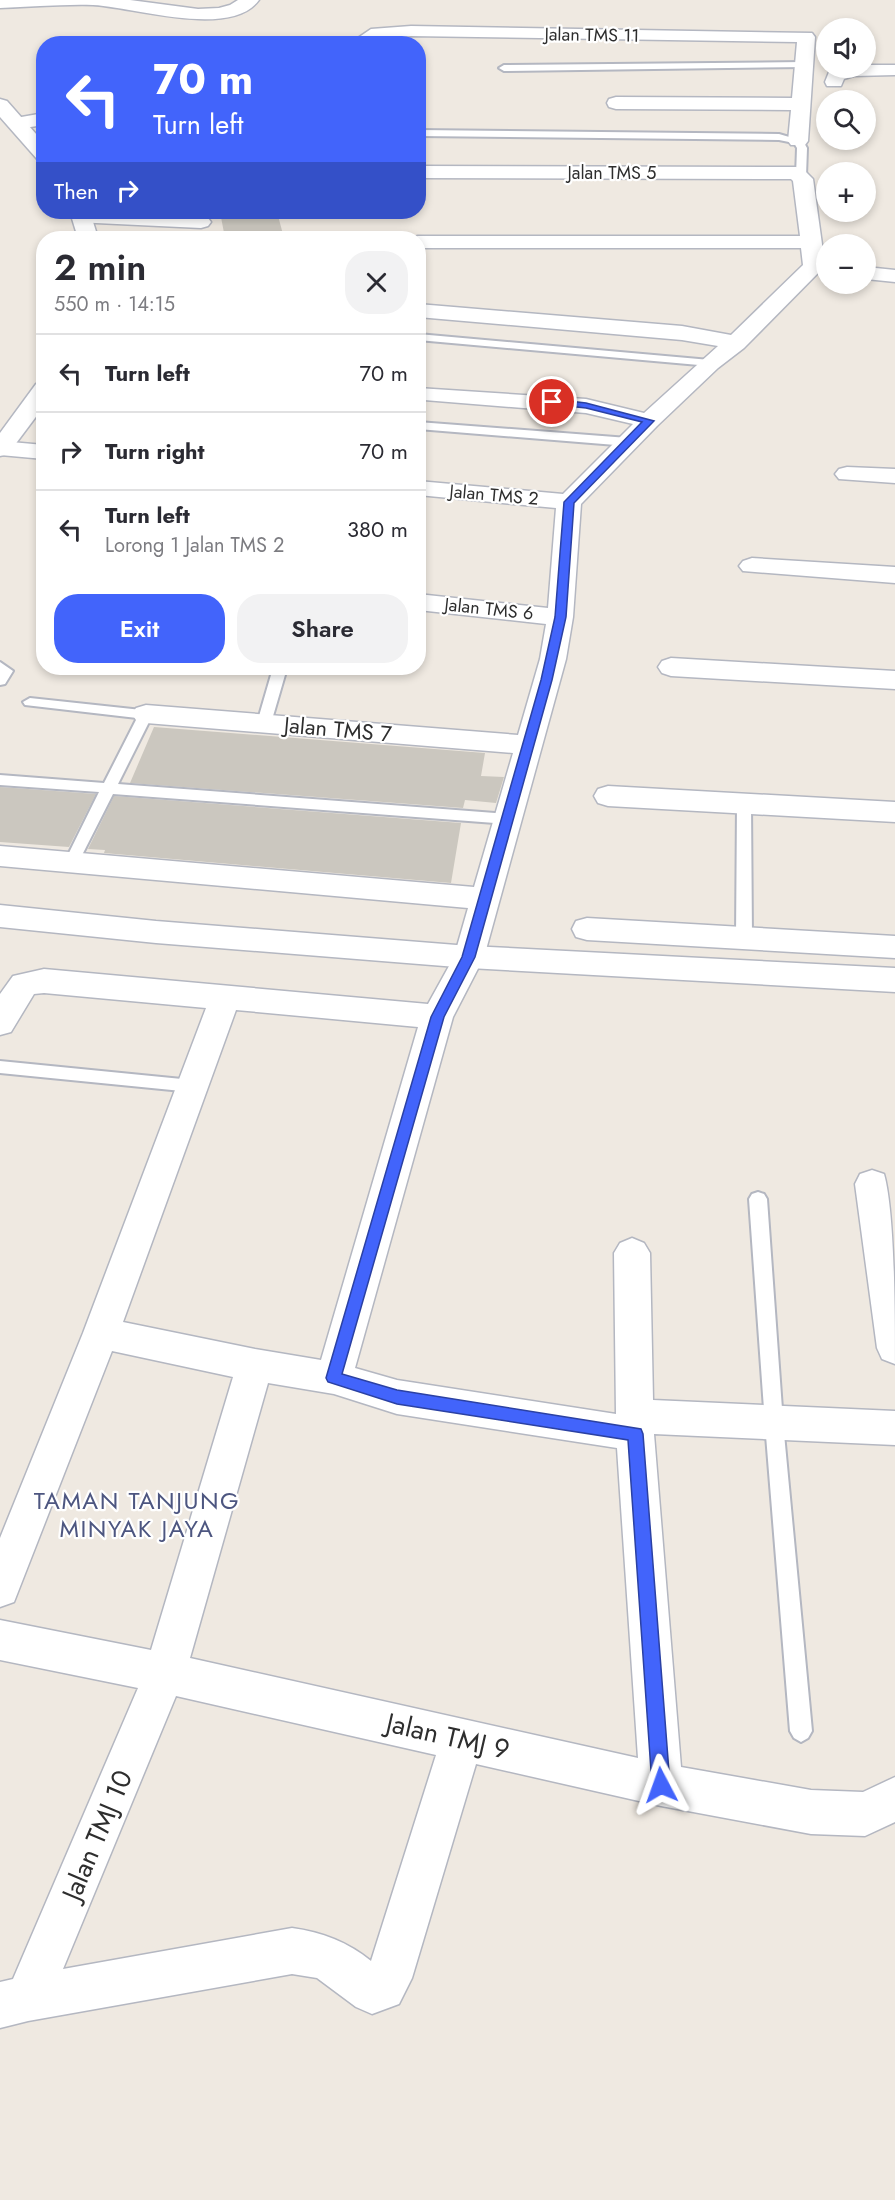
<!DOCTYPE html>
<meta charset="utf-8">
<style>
:root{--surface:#fff;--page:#f2f2f3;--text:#2b2b33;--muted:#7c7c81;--line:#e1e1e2;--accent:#4264fb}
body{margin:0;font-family:Jost,sans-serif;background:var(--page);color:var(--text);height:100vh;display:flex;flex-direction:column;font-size:22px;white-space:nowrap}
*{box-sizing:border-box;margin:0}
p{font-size:20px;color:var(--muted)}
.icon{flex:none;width:33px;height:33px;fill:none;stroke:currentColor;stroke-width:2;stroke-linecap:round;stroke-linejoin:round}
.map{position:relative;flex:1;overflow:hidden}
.details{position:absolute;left:36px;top:231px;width:390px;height:444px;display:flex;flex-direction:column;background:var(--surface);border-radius:24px;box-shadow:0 3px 9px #0003}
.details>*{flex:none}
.guide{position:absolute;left:36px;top:36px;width:390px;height:183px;border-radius:24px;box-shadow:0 3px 9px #0003;background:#4264fb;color:#fff;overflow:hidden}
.tools{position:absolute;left:816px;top:18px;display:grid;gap:12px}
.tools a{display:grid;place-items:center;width:60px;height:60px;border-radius:50%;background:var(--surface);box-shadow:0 3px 9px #0003;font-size:30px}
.pin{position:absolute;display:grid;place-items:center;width:51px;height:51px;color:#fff;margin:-26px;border:3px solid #fff;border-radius:50%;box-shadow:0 2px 6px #0007}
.me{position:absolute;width:66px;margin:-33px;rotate:356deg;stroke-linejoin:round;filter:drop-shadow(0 0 4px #0008)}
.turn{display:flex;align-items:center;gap:21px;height:126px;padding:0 18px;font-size:27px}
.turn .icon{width:78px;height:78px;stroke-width:2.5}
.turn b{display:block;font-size:42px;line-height:51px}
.then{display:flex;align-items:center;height:57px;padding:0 18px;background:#0003;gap:12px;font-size:22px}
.round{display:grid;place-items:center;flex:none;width:63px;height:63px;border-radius:24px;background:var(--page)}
.headline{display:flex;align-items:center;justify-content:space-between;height:102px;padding:0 18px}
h1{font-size:36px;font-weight:600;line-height:45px}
.cta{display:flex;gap:12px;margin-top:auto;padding:12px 18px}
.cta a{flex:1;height:69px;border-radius:24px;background:var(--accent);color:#fff;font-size:24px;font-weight:600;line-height:69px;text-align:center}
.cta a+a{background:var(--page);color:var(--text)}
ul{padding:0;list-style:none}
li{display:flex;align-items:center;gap:18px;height:78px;padding:0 18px;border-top:2px solid var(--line)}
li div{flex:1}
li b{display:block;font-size:22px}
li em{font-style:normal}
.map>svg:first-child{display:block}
</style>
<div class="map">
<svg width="895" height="2200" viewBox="0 0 895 2200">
<rect width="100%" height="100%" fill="#efe9e1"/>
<path fill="#cbc7bf" d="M220 212H277L284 238H225Z
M154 727 485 753 481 776 504 777 496 803 465 800 463 808 130 783Z
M0 787 96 794 69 847 0 842Z
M114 796 461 823 451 883 104 853 105 850 88 849Z"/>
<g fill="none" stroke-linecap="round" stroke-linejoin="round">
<defs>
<path id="service" d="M804 62 807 63V67L504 71 499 68 504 65Z
M418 130 779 134 803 141 807 148 806 176 801 179 796 176 797 148 794 143 779 140 418 136Z
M418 334 710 360 716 363 710 366 418 340Z
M418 422 628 438 634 442 628 446 418 429Z
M0 662 13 671 5 684 0 685Z
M273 668H287L271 723 264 728 257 723Z
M30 698 151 711 153 714 118 784 508 814 515 819 508 824 113 794 78 863 71 868 64 863 99 792 0 785V775L104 783 137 718 25 705 23 702Z
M744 799 751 804 752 938 749 942H739L736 938 737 804Z
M0 1061 192 1080 198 1081 200 1086 198 1091 192 1092 0 1073Z
M758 1192 764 1194 767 1199 783 1423 812 1731 808 1738 801 1742 794 1738 790 1731 765 1423 749 1199 752 1194Z"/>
<path id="minor" d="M0 0H130L198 9 219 8 230 5 238 0H259C231 39 133 7 93 5 62 4 31 7 0 8Z
M411 26 812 33 815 37 808 141 805 145H791L788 141 791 110 616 109 609 107 607 103 609 99 616 97 792 98 797 42 411 36 381 38 372 44H349L371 29Z
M866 65H895V75L854 76 844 79 841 86H827L825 82 829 72 846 68H866Z
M44 113V125L17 129 10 127 8 123 10 119Z
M418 166 796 167 803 169 813 179 825 266 744 348 718 368 657 426 581 504 573 617 566 659 484 957 453 1017 355 1368 397 1380 616 1414 614 1253 620 1243 632 1238 644 1243 650 1253 653 1400 895 1411V1445L654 1434 681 1767 811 1790 863 1792 895 1777V1822L865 1836 811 1834 661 1806 476 1764 412 1978 399 2004 372 2014 356 2007 317 1978 292 1974 28 2021 0 2028V1982L13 1979 138 1688 0 1660V1620L151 1650 233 1377 112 1351 14 1602 0 1607V1538L83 1333 206 1008 44 993 34 994 11 1032 0 1035V994L13 976 44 969 428 1004 454 957 468 908 0 866V846L474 887 513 753 146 723 136 720 132 714 136 708 146 705 518 735 540 659 546 624 418 610V594L548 608 556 508 418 495V481L563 494 633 424 586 413 424 400 418 398V388L586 399 644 413 718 346 682 340 418 317V304L682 326 731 335 803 265 801 248H418V238H410L418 236H800L793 181 791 179 418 178ZM236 1010 418 1027 321 1360 255 1349 123 1322ZM268 1383 334 1394 397 1414 617 1448 638 1758 190 1658ZM176 1696 436 1755 371 1961C348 1942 322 1932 292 1928L63 1969Z
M82 212 201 216 208 218 211 222 208 226 201 228 75 222 72 218 75 214Z
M866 267 895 270V282L866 279Z
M0 441 44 445V459L0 455Z
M847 467 895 469V483L839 479 835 474 839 469Z
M752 558 895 567V583L743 571 739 566 743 561Z
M671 658 895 671V689L671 676 662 673 658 667 662 661Z
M608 786 895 802V822L608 806 598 803 594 796 598 789Z
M587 918 895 936V958L587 940 576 937 572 929 576 921Z
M872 1170 884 1174C895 1212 895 1318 895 1364L882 1359 877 1348 855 1184 860 1174Z"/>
<path id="tertiary" d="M0 905 156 921 469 946 895 968V992L469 968 156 943 0 927Z"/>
<path id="secondary" d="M0 99 7 101 44 143V161L37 159 0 117Z
M70 212H90L98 238H78Z
M44 382V406L8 454 0 456V433L36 384Z"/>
</defs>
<use href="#service" stroke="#b4b7c1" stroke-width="4"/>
<use href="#minor" stroke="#b4b7c1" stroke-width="3"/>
<use href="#tertiary" stroke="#b4b7c1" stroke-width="3"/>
<use href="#secondary" stroke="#b4b7c1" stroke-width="3"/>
<use href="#service" fill="#fff" fill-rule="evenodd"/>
<use href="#minor" fill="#fff" fill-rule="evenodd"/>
<use href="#tertiary" fill="#fff" fill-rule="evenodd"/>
<use href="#secondary" fill="#fff" fill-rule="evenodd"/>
</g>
<path fill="#4264fb" stroke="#2b41a3" stroke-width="1.5" d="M552 399 586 403 654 421 574 503 566 617 552 680 475 957 444 1017 342 1374 397 1390 641 1429 643 1434 670 1785 667 1792 661 1794 654 1792 652 1785 628 1440 397 1404 328 1382 326 1378 431 1017 462 957 541 680 555 617 564 502 642 422 586 408 549 404 548 402Z"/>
<g text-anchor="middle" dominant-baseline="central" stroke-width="4.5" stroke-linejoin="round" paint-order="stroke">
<g font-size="18" fill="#2e2e2e" stroke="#fff">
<text transform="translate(592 35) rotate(1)">Jalan TMS 11</text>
<text x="612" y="173">Jalan TMS 5</text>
<text transform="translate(494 495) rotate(5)">Jalan TMS 2</text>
<text transform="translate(489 609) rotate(6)">Jalan TMS 6</text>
</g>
<g font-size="22" fill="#2e2e2e" stroke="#fff">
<text transform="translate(338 729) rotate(5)">Jalan TMS 7</text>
</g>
<g font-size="24" letter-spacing="1.5" fill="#4d5680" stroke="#fff">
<text x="137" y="1500">TAMAN TANJUNG<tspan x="137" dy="28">MINYAK JAYA</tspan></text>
</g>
<g font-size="27" fill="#2e2e2e" stroke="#fff">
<text transform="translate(448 1736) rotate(13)">Jalan TMJ 9</text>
<text transform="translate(97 1835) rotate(-67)">Jalan TMJ 10</text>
</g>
</g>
</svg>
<div class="tools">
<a><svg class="icon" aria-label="sound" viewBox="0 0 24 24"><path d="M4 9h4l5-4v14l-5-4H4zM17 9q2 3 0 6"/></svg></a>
<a><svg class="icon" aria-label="search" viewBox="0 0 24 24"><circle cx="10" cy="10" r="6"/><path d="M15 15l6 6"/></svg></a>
<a>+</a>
<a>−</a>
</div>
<div class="pin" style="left:552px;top:402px;background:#d93025"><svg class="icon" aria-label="arrive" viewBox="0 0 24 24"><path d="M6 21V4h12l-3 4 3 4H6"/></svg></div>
<svg class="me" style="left:661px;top:1785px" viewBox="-20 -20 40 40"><path d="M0-17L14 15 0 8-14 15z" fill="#4264fb" stroke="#fff" stroke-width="4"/></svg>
<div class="guide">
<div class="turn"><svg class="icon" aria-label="left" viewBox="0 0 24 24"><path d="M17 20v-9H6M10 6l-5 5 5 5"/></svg><div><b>70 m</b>Turn left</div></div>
<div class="then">Then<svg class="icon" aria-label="right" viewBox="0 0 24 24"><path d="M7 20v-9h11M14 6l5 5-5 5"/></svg></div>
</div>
<section class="details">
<div class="headline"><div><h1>2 min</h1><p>550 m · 14:15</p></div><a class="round"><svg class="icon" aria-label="close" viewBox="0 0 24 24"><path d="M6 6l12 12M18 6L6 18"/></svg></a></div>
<ul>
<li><svg class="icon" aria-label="left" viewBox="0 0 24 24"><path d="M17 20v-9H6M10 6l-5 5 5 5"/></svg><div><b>Turn left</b></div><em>70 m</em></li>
<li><svg class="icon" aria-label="right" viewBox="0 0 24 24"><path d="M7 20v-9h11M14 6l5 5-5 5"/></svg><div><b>Turn right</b></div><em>70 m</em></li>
<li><svg class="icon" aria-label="left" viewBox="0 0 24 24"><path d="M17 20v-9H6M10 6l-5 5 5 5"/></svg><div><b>Turn left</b><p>Lorong 1 Jalan TMS 2</p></div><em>380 m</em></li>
</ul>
<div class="cta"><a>Exit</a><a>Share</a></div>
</section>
</div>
